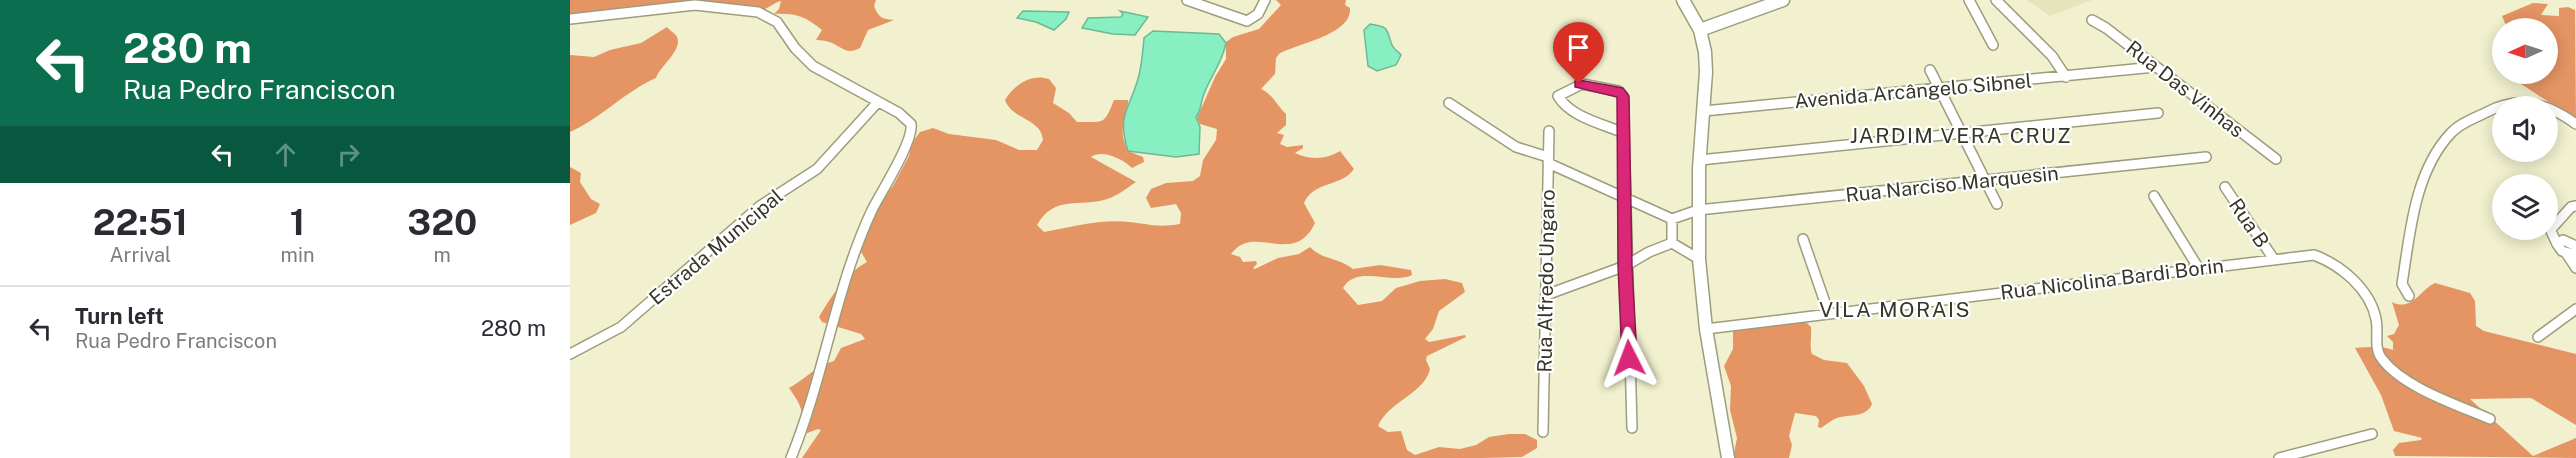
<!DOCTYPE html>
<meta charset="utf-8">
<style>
:root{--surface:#fff;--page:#f2f2f3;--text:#2b2b33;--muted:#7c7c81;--line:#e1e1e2}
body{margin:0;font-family:"Public Sans",sans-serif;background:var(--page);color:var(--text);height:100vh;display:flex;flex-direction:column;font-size:22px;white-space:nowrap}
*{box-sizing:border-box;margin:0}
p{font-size:20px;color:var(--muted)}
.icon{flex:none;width:33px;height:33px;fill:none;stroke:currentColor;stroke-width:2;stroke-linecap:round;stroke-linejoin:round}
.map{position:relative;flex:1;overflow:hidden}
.details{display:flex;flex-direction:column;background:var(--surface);width:570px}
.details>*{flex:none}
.top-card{background:#0b6e4f;color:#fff;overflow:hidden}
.needle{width:39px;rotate:267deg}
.controls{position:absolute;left:1922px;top:18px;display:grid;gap:12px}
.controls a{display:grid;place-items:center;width:66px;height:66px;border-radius:50%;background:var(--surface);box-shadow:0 3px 15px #0003;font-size:30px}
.pin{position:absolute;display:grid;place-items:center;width:51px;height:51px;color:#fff;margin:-62px -26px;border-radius:50% 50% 50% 0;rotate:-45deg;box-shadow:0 0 6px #0007}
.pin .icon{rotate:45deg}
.me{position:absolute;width:66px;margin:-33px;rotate:357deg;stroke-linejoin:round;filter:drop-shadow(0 0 4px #0008)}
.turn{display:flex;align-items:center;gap:21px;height:126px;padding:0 24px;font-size:27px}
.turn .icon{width:78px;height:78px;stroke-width:2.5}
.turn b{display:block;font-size:42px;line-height:51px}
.lanes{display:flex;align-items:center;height:57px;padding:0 24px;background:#0003;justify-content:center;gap:30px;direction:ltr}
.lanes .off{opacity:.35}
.eta{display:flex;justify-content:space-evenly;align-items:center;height:102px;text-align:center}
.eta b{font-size:36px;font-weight:700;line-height:42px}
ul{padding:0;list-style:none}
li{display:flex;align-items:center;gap:18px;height:84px;padding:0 24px;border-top:2px solid var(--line)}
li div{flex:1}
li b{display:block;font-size:22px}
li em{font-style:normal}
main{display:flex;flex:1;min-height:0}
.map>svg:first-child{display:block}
</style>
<main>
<section class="details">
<div class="top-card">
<div class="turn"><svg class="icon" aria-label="left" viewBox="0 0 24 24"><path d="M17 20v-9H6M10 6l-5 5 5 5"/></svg><div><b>280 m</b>Rua Pedro Franciscon</div></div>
<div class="lanes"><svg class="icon" aria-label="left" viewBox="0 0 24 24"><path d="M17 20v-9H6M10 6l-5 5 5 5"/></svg><svg class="icon off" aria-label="ahead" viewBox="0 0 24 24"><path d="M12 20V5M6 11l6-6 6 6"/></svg><svg class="icon off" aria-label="right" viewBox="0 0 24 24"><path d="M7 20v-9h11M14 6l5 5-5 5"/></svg></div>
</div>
<div class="eta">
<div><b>22:51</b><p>Arrival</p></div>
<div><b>1</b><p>min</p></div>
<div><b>320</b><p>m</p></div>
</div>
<ul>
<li><svg class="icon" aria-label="left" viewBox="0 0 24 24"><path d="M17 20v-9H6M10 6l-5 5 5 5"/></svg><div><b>Turn left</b><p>Rua Pedro Franciscon</p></div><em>280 m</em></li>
</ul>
</section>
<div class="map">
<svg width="2006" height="458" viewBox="0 0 2006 458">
<rect width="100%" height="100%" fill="#f1f1cf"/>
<path fill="#e5e5bb" d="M1457 0H1522L1480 16Z"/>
<path fill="#e59464" d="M0 0H306L304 6C309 18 312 19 324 20L298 30 290 48C277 55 273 48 262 43 258 41 251 40 246 40L252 30C235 16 225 13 204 14L209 9 211 1C203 3 197 10 188 11 170 13 151 9 133 11L128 5 0 21Z
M706 0H776L775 5 780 8C782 35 727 43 709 54L706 58 705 74 691 89C704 95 706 105 716 114V125L707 133 714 135 710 144 717 147 733 145V148L725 153C740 160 756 160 770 151L784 169C772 187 743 181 734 203L745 223C724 268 684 222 661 254L670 257 673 262 686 261 687 264 683 268 685 269 708 258 729 254 740 247C752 260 770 258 783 269L810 265 841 270 842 275C822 285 786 264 773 288L788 305 812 301 826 288 850 281 875 279 892 283 895 292 869 311 863 329 855 339 859 342 895 335 896 337 857 356 856 360 860 369C854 394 819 401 808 426L818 432 831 431 837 450 845 455 869 447 890 449 906 445 919 437 939 434H955L967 440V448L952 457 911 458H232L251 430 248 429 232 435C234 412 232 406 219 388 234 380 247 365 264 361L271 348 295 339 291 334 252 322 249 317C261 297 276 273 297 262L290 250 304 209 323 186 339 156 342 143 350 132 363 128 379 134 426 140 449 150H467L473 140C471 118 442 120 435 100 444 85 461 73 479 79L486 88 483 103 499 113 507 122C535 122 534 125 544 100H558C558 122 546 126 558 151L573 157 574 162 562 168C553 159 532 149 521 157L566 182C557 188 547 196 537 199 509 208 485 194 467 225L474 232C502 227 530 219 559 222 579 224 588 228 610 224L611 213 606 204 581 208 576 198 581 189 596 183 623 181 630 176 633 160 646 140 647 129 630 124 627 118 645 77 656 59V42L663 37 689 29 711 5Z
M1963 3 1978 4 1971 15 1989 16V8L1998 7 2005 10 2006 120 1936 74H1977V28H1937L1932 16Z
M97 27C99 30 105 33 107 37 113 50 90 66 86 78 56 91 31 118 0 132V55L24 57 40 50 71 43Z
M0 167 11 173 10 182 21 199 30 204 26 213 0 225Z
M1865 283 1900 293 1905 301 1906 326 1914 331 2006 354V425L1961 398 1900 399 1963 456 2006 438V458L1825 456 1823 450 1829 443 1851 440 1852 438 1824 431 1811 395 1785 348C1798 347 1811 346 1823 350V342L1817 336 1824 334 1829 325 1822 302C1842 312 1850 290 1865 283Z
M1225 321 1236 322 1241 327C1242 336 1239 346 1242 354L1254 360 1277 363 1294 386 1302 404C1296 418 1280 414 1267 418 1261 420 1256 425 1251 428L1248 427 1249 420 1246 416 1225 413 1219 436 1222 445 1219 458H1163L1167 438 1160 410 1161 386 1154 366 1163 349V332L1168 329Z"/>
<path fill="#87efc2" stroke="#6fb894" stroke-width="1.5" d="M453 11 499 12 496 19 484 30 466 22 447 18Z
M550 11 578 17 565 35 543 34 512 28 518 18 551 17 553 14Z
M800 24C820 27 816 29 822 45 824 50 828 51 831 55L826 65 807 71 798 66 794 30Z
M583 31 649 34 656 43C652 65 637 80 632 100 630 108 631 111 626 117L630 127 629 154 606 157 558 151C546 113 561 108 569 75 572 63 573 50 574 38Z"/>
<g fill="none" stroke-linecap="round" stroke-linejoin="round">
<defs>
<path id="minor" d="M617 0 677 21 688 14 695 0
M1399 0 1423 45
M1426 0 1482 56 1496 77
M0 19 125 5 188 12 207 22 225 48 243 66 329 113 341 124C344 141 311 192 302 210 265 289 254 377 221 458
M1522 20 1536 28 1706 159
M1360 70 1427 204
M1012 84 1048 91 1053 96 1054 133C1033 124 1000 117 988 96Z
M879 103 946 147 978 157
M1134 111 1585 67
M1054 133 1062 428
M1130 160 1588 113
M978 163 1102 219 1128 210 1636 157
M1655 187 1703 258
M1584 196 1629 269
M1102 219V243
M1233 239 1259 314
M1987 244 1981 231 1983 227 2001 207 2006 206
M2006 246 1993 240 1987 244 1992 251 2006 255
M1996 253 2006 268
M976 295 1055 266 1079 252 1102 243 1129 259
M1839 296 1832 284C1840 234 1844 172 1881 133 1890 123 1905 118 1917 112 1950 95 1977 103 2006 124
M1136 329 1744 255C1771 265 1800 289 1806 319 1809 332 1803 348 1812 359 1834 388 1888 405 1920 419
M1968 337 2006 309
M0 354 51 327 190 206 247 169 308 102
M973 432 979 131
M1709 458 1802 434"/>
<path id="major" d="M1113 0 1130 30 1135 52 1136 72 1129 168V259L1136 329 1158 458
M1130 30 1213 0"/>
</defs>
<use href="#minor" stroke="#9d9d7e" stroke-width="12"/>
<use href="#major" stroke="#9d9d7e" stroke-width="15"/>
<use href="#minor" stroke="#fff" stroke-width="9"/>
<use href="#major" stroke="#fff" stroke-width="12"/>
</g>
<path fill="#db2777" stroke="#8e194d" stroke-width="1.5" d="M1009 80 1053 88 1059 96 1062 266 1067 358 1064 363 1059 365 1054 363 1052 358 1048 266 1047 97 1005 87V81Z"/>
<g text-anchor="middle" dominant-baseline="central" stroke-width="4.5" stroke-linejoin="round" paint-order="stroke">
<g font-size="20" fill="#363629" stroke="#fff">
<text transform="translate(1615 89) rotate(38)">Rua Das Vinhas</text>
<text transform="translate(1343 91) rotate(-5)">Avenida Arcângelo Sibnel</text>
<text transform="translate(1382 184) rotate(-6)">Rua Narciso Marquesin</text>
<text transform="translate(1679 223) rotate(56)">Rua B</text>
<text transform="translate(146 247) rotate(-40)">Estrada Municipal</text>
<text transform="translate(1542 279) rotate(-7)">Rua Nicolina Bardi Borin</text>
<text transform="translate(976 281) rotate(-89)">Rua Alfredo Ungaro</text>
</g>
<g font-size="21" letter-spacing="1.5" fill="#363629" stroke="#fff">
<text x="1391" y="135">JARDIM VERA CRUZ</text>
<text x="1325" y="309">VILA MORAIS</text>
</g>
</g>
</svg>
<div class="controls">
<a><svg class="needle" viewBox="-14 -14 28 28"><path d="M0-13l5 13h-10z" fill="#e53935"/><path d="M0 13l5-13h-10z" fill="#7c7c81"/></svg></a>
<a><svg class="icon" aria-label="sound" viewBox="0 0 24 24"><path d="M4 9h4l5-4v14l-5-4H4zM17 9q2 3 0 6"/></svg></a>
<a><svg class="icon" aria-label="layers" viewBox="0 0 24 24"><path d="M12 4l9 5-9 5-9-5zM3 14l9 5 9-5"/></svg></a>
</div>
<div class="pin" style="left:1009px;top:84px;background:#d93025"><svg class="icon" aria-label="arrive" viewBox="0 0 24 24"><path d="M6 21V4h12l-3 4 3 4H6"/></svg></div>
<svg class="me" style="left:1059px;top:358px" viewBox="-20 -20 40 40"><path d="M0-17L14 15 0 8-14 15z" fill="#db2777" stroke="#fff" stroke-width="4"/></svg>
</div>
</main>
